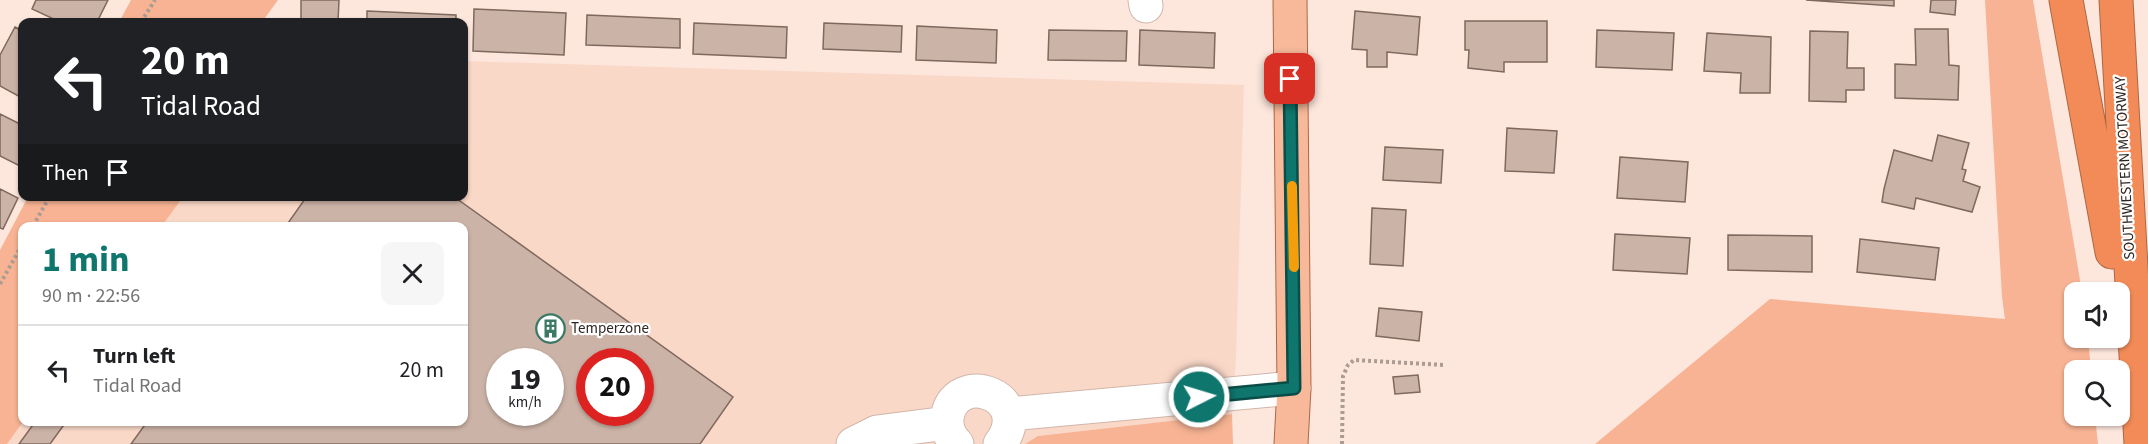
<!DOCTYPE html>
<meta charset="utf-8">
<style>
:root{--surface:#fff;--page:#f6f6f6;--text:#202124;--muted:#757577;--line:#e0e0e0;--accent:#0f766e}
body{margin:0;font-family:"Source Sans 3",sans-serif;background:var(--page);color:var(--text);height:100vh;display:flex;flex-direction:column;font-size:22px;white-space:nowrap}
*{box-sizing:border-box;margin:0}
p{font-size:20px;color:var(--muted)}
.icon{flex:none;width:33px;height:33px;fill:none;stroke:currentColor;stroke-width:2;stroke-linecap:round;stroke-linejoin:round}
.map{position:relative;flex:1;overflow:hidden}
.side{position:absolute;left:18px;top:222px;width:450px;height:204px;display:flex;flex-direction:column;background:var(--surface);border-radius:12px;box-shadow:0 2px 4px #0004}
.side>*{flex:none}
.banner{position:absolute;left:18px;top:18px;width:450px;height:183px;border-radius:12px;box-shadow:0 2px 4px #0004;background:#202124;color:#fff;overflow:hidden}
.fabs{position:absolute;left:2064px;top:282px;display:grid;gap:12px}
.fabs a{display:grid;place-items:center;width:66px;height:66px;border-radius:12px;background:var(--surface);box-shadow:0 2px 4px #0004;font-size:30px}
.speed{position:absolute;left:486px;top:348px;display:flex;gap:12px;font-size:30px;font-weight:700;text-align:center}
.speed>*{display:grid;place-content:center;width:78px;height:78px;border-radius:50%;background:var(--surface);box-shadow:0 2px 4px #0004;line-height:1}
.speed small{font-size:15px;font-weight:400}
.speed .limit{border:9px solid #d22;background:#fff;color:#111}
.pin{position:absolute;display:grid;place-items:center;width:51px;height:51px;color:#fff;margin:-26px;border-radius:12px;box-shadow:0 3px 9px #0006}
.me{position:absolute;width:66px;margin:-33px;rotate:85deg;stroke-linejoin:round;filter:drop-shadow(0 0 4px #0008)}
.turn{display:flex;align-items:center;gap:21px;height:126px;padding:0 24px;font-size:27px}
.turn .icon{width:78px;height:78px;stroke-width:2.5}
.turn b{display:block;font-size:42px;line-height:51px}
.then{display:flex;align-items:center;height:57px;padding:0 24px;background:#0003;gap:12px;font-size:22px}
.round{display:grid;place-items:center;flex:none;width:63px;height:63px;border-radius:12px;background:var(--page)}
.overview{display:flex;align-items:center;justify-content:space-between;height:102px;padding:0 24px}
h1{font-size:36px;font-weight:700;line-height:45px;color:var(--accent)}
ul{padding:0;list-style:none}
li{display:flex;align-items:center;gap:18px;height:90px;padding:0 24px;border-top:2px solid var(--line)}
li div{flex:1}
li b{display:block;font-size:22px}
li em{font-style:normal}
.map>svg:first-child{display:block}
</style>
<div class="map">
<svg width="2148" height="444" viewBox="0 0 2148 444">
<rect width="100%" height="100%" fill="#fde7dd"/>
<path fill="#fad8c8" fill-rule="evenodd" d="M464 61 1244 85 1236 359 1232 414 1038 436 1025 444H7L23 422H464V226H162L183 197 464 196ZM500 362H550V412H500ZM590 362H640V412H590Z"/>
<path fill="#f7b393" d="M131 0H278L262 22H119Z
M1985 0H2033L2082 292H2074V338H2088L2091 370H2074V416H2095L2098 444H1595L1770 299 2005 319 2002 297Z
M28 197H183L162 226H22L23 422 7 444H0V250Z
M1232 414 1233 444H1025L1038 436Z"/>
<path fill="#ccb3a7" stroke="#7f685e" stroke-width="1.5" fill-rule="evenodd" d="M36 0H108L97 22H60L32 9Z
M301 0H339L338 22H270H301Z
M1806 0H1894V6Z
M1931 0H1956L1955 15 1930 12Z
M474 9 566 13 564 55 473 51Z
M367 11 456 15V22H367Z
M1355 11 1420 17 1417 55 1387 52V67H1367V50L1352 49Z
M587 15 680 19V48L586 45Z
M1465 21H1547V62H1504V72L1468 68 1469 50H1465Z
M694 23 787 27 786 58 693 54Z
M824 23 902 26 901 52 823 49Z
M917 26 997 30 996 63 916 60Z
M15 27 22 31V98L0 86V55Z
M1915 29H1948L1949 65 1959 66 1958 100 1895 98V64L1916 65Z
M1049 30 1127 31 1126 61 1048 60Z
M1140 30 1215 33 1214 68 1139 65Z
M1597 30 1674 33 1672 70 1596 67Z
M1810 31 1848 32 1847 68H1864V90H1846V102L1809 101Z
M1707 33 1771 37 1770 93H1740L1741 73 1704 71Z
M0 114 22 125V167L0 156Z
M1507 128 1557 131 1554 173 1505 171Z
M1938 135 1969 143 1962 169 1966 170 1963 181 1980 187 1972 212 1916 198 1914 209 1882 202 1884 189 1894 150 1932 161Z
M1385 147 1443 150 1441 183 1383 180Z
M1620 157 1688 162 1685 202 1617 198Z
M0 189 18 198 3 229 0 228Z
M307 196H453L733 397 700 444H131L147 422H464V226H286ZM500 362H550V412H500ZM590 362H640V412H590Z
M1372 208 1406 210 1403 266 1370 264Z
M1615 234 1690 238 1687 274 1613 270Z
M1728 235 1812 236V272L1728 270Z
M1860 239 1939 248 1935 280 1857 272Z
M1379 308 1422 312 1419 341 1376 336Z
M1418 375 1420 392 1395 394 1393 377Z
M35 422H66L50 444H19Z"/>
<g fill="none" stroke-linecap="round" stroke-linejoin="round">
<defs>
<path id="minor" d="M1145 0 1146 6
M1009 414 1294 388
M853 444 877 432 947 423
M957 444C950 437 946 428 947 418 955 367 1036 396 1000 444"/>
<path id="major" d="M1290 0 1294 388 1291 444"/>
<path id="highway" d="M2066 0 2112 252
M2116 0 2141 444"/>
</defs>
<use href="#minor" stroke="#d0b6aa" stroke-width="35"/>
<use href="#major" stroke="#ad6744" stroke-width="35"/>
<use href="#highway" stroke="#ad6744" stroke-width="35"/>
<path stroke="#ac9b93" stroke-width="4" stroke-dasharray="3 3" stroke-linecap="butt" d="M141 22 155 0
M33 226 50 196
M0 284 22 245
M1342 444 1343 376 1348 365 1354 360 1444 365"/>
<use href="#minor" stroke="#fff" stroke-width="33"/>
<use href="#major" stroke="#f7b99a" stroke-width="33"/>
<use href="#highway" stroke="#f28b57" stroke-width="33"/>
</g>
<g fill="none" stroke-linecap="round" stroke-linejoin="round">
<defs>
<path id="route" d="M1199 397 1294 388 1290 79"/>
</defs>
<use href="#route" stroke="#0a4d48" stroke-width="15"/>
<use href="#route" stroke="#0f766e" stroke-width="10"/>
<path stroke="#f59e0b" stroke-width="10" d="M1292 186 1294 267"/>
</g>
<defs>
<symbol id="building-ring" viewBox="-11 -11 22 22"><circle r="9.5" fill="#fff" stroke="#3c7964" stroke-width="1.5"/><path d="M-4-6H4V6H1V3H-1V6H-4ZM-2.5-4.3h1.7v1.8h-1.7ZM.8-4.3h1.7v1.8H.8ZM-2.5-1h1.7V.8h-1.7ZM.8-1h1.7V.8H.8Z" fill="#3c7964"/></symbol>
</defs>
<g fill-rule="evenodd">
<use href="#building-ring" x="534" y="312" width="33" height="33"/>
</g>
<g text-anchor="middle" dominant-baseline="central" stroke-width="4.5" stroke-linejoin="round" paint-order="stroke">
<g font-size="15" fill="#2e2520" stroke="#fff">
<text transform="translate(2125 168) rotate(-93)">SOUTHWESTERN MOTORWAY</text>
</g>
<g font-size="15" fill="#2e2520" stroke="#fff" text-anchor="start">
<text x="571" y="328">Temperzone</text>
</g>
</g>
</svg>
<div class="fabs">
<a><svg class="icon" aria-label="sound" viewBox="0 0 24 24"><path d="M4 9h4l5-4v14l-5-4H4zM17 9q2 3 0 6"/></svg></a>
<a><svg class="icon" aria-label="search" viewBox="0 0 24 24"><circle cx="10" cy="10" r="6"/><path d="M15 15l6 6"/></svg></a>
</div>
<div class="speed"><div>19<small>km/h</small></div><div class="limit">20</div></div>
<div class="pin" style="left:1290px;top:79px;background:#d93025"><svg class="icon" aria-label="arrive" viewBox="0 0 24 24"><path d="M6 21V4h12l-3 4 3 4H6"/></svg></div>
<svg class="me" style="left:1199px;top:397px" viewBox="-20 -20 40 40"><circle r="17" fill="#0f766e" stroke="#fff" stroke-width="3"/><path d="M0-11L8 9 0 5-8 9z" fill="#fff"/></svg>
<div class="banner">
<div class="turn"><svg class="icon" aria-label="left" viewBox="0 0 24 24"><path d="M17 20v-9H6M10 6l-5 5 5 5"/></svg><div><b>20 m</b>Tidal Road</div></div>
<div class="then">Then<svg class="icon" aria-label="arrive" viewBox="0 0 24 24"><path d="M6 21V4h12l-3 4 3 4H6"/></svg></div>
</div>
<section class="side">
<div class="overview"><div><h1>1 min</h1><p>90 m · 22:56</p></div><a class="round"><svg class="icon" aria-label="close" viewBox="0 0 24 24"><path d="M6 6l12 12M18 6L6 18"/></svg></a></div>
<ul>
<li><svg class="icon" aria-label="left" viewBox="0 0 24 24"><path d="M17 20v-9H6M10 6l-5 5 5 5"/></svg><div><b>Turn left</b><p>Tidal Road</p></div><em>20 m</em></li>
</ul>
</section>
</div>
